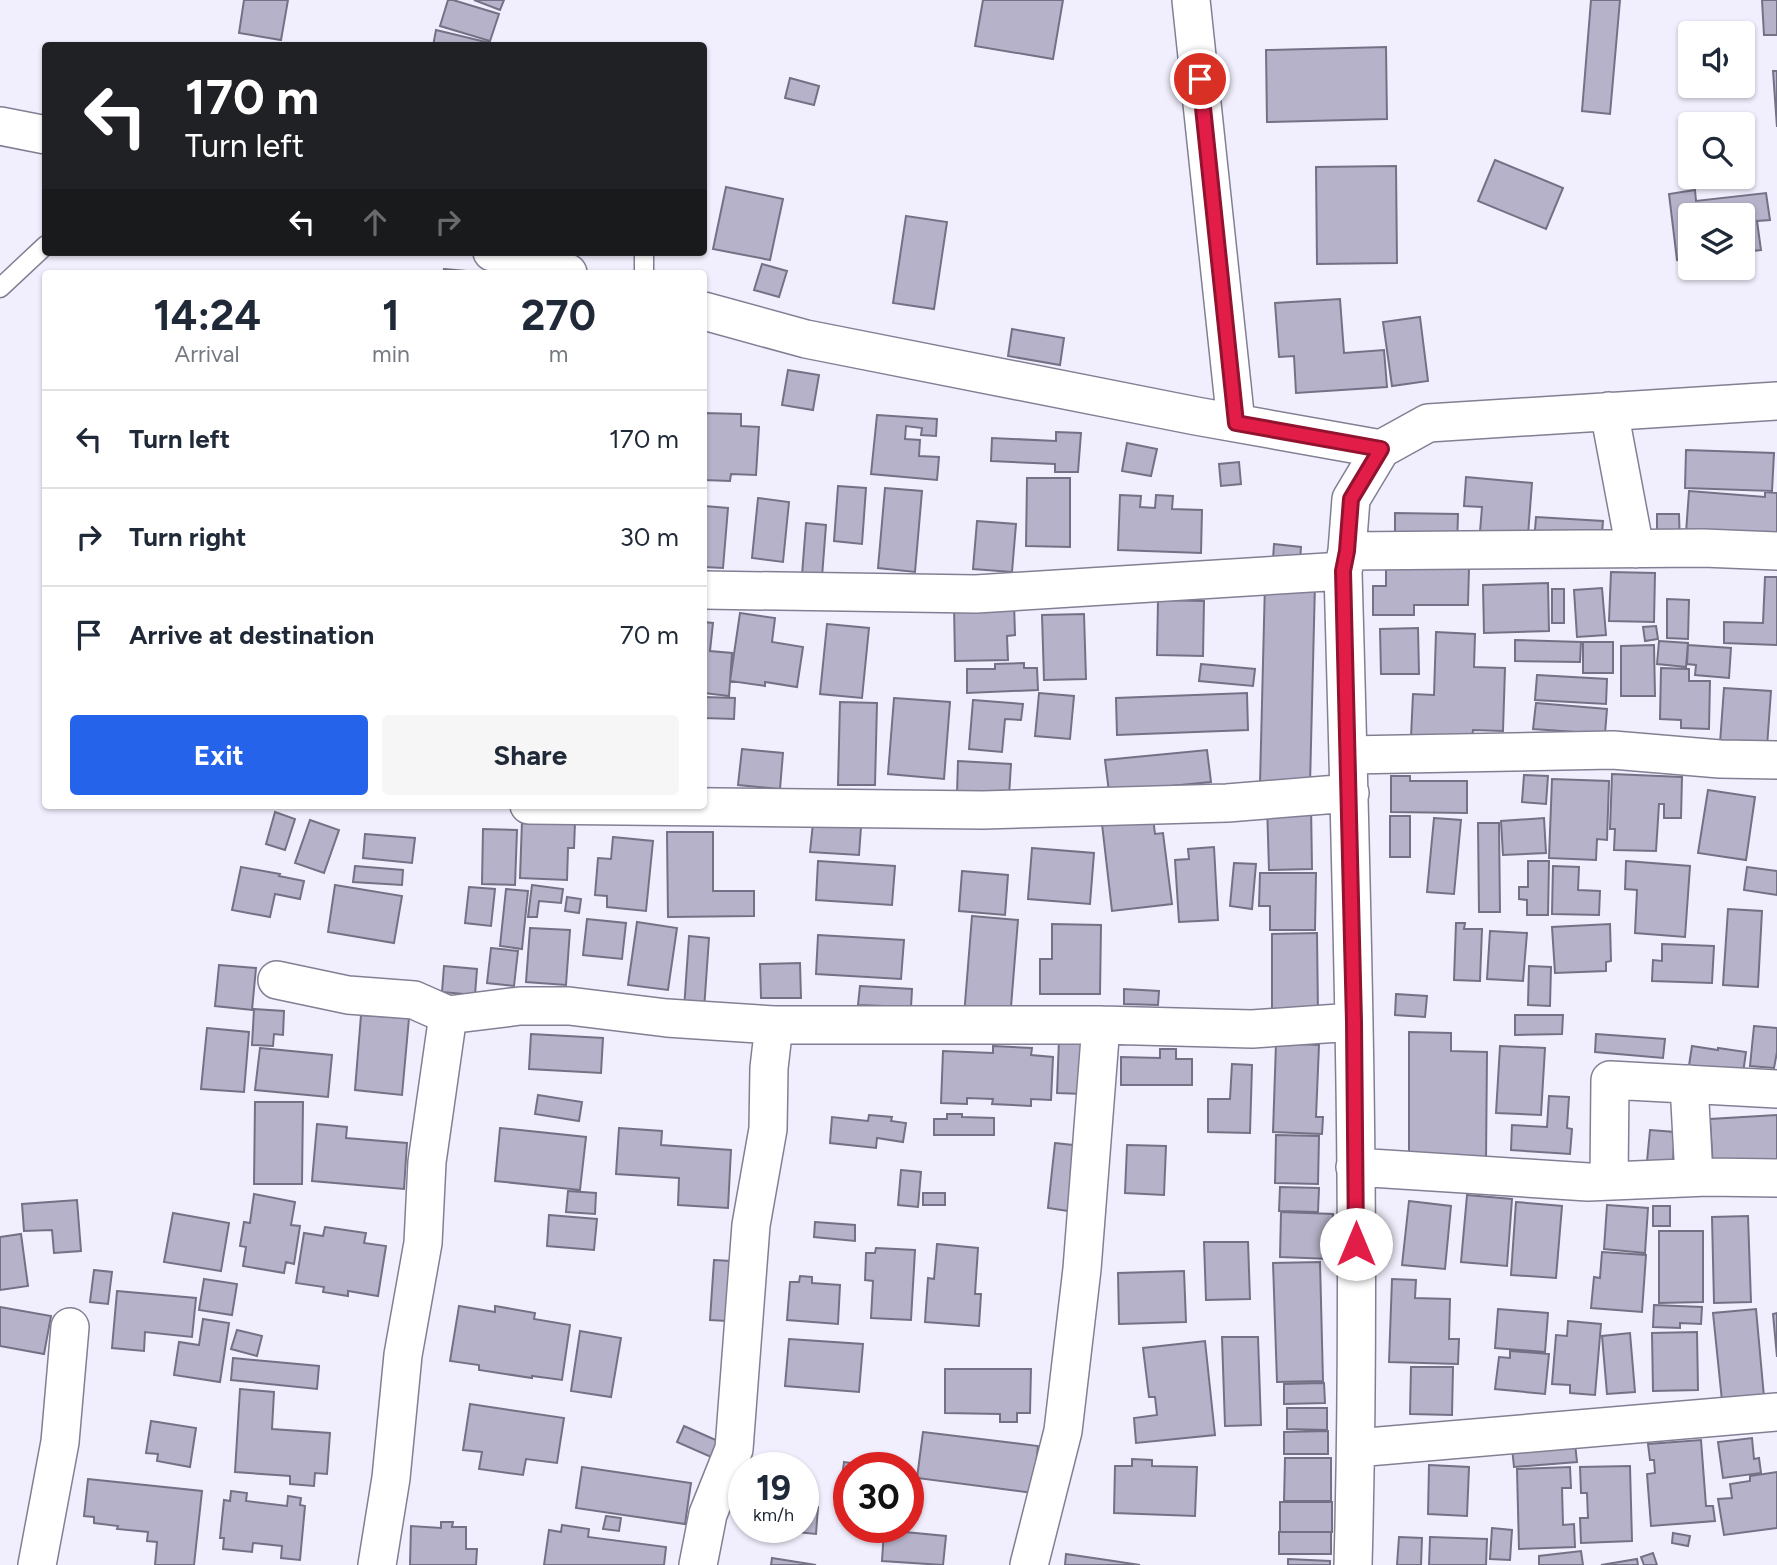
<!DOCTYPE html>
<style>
:root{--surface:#fff;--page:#f6f6f7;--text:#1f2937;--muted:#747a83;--line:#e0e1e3;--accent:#2563eb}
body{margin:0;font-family:Figtree,sans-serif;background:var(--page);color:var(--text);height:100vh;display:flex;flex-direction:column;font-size:26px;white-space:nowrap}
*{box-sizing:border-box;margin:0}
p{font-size:23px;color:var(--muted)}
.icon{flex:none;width:38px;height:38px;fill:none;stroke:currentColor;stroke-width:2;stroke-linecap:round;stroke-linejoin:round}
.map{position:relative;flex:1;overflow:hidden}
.side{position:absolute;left:42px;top:270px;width:665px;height:539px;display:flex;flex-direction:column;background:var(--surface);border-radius:7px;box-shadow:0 2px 5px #0004}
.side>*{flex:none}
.banner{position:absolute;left:42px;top:42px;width:665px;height:214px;border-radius:7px;box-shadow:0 2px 5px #0004;background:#202124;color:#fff;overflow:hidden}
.fabs{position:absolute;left:1678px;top:21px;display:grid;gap:14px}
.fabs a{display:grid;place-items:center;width:77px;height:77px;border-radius:7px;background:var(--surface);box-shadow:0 2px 5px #0004;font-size:35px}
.speed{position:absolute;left:728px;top:1452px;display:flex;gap:14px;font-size:35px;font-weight:700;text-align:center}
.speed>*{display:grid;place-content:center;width:91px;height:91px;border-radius:50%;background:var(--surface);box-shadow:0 2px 5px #0004;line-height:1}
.speed small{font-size:18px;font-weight:400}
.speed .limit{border:10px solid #d22;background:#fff;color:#111}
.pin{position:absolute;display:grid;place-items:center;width:60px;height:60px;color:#fff;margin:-30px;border:4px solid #fff;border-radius:50%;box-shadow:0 2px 7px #0007}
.me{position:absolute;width:77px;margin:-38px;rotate:0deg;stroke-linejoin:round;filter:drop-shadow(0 0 5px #0008)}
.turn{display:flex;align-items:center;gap:24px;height:147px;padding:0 28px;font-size:32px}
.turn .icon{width:91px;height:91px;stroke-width:2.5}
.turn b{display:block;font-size:49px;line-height:60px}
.lanes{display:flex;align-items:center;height:66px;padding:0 28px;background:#0003;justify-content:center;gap:35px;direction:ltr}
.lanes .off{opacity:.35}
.eta{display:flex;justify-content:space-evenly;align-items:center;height:119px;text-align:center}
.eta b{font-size:42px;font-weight:700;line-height:49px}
.button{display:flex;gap:14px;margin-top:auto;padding:14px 28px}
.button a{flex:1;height:80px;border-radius:7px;background:var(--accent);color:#fff;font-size:28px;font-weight:700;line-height:80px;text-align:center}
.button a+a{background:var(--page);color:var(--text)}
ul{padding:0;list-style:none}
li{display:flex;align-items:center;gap:21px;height:98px;padding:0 28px;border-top:2px solid var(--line)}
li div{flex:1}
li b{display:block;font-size:26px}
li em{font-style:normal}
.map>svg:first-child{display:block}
</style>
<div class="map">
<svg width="1777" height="1565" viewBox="0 0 1777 1565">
<rect width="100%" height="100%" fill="#f1effd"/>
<path fill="#b6b2c9" stroke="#747186" stroke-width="2" d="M244 0H288L281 40 239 33Z
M448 0H453L499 14 490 41 440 26Z
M474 0H504L500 10Z
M983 0H1063L1053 59 975 46Z
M1591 0H1620L1610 114 1582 111Z
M1762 0H1777V35H1764Z
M436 30 490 43 489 46H433Z
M1386 47 1387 119 1267 122 1266 50Z
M1773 71H1777V127Z
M790 78 819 86 814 105 785 98Z
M1495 160 1563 188 1546 229 1478 201Z
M1396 166 1397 263 1317 264 1316 167Z
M726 187 783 199 770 260 713 249Z
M1695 190 1696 201 1766 193 1770 220 1757 221 1761 250 1743 252V215H1690V268H1714L1689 270 1688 258 1677 260 1669 194Z
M906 216 947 222 934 309 893 303Z
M762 264 787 271 779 297 754 290Z
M444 269 466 271V273H443Z
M1340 299 1344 353 1384 350 1387 387 1296 393 1294 356 1279 357 1275 303Z
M1420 317 1428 381 1392 386 1383 322Z
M1012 329 1064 338 1060 365 1008 356Z
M788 370 819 375 813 410 782 405Z
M704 413 741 414V426L759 427 756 475 731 474 730 481 704 480Z
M877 415 937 419 936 436 921 435 922 428 906 426 905 439 920 440 919 456 939 457 937 480 871 474Z
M1056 432 1081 433 1078 472H1055V464L991 461 992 438 1056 441Z
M1127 443 1157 449 1151 476 1122 471Z
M1686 450 1774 453 1772 491 1685 488Z
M1239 462 1241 484 1221 486 1219 464Z
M1466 477 1532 483 1527 548 1479 544 1482 507 1464 506Z
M1027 478H1070V547L1026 546Z
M838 486 866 488 862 544 834 541Z
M885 488 922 491 915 572 878 568Z
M1689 491 1765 497V492L1777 493V540L1686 533Z
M1120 495 1141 496 1140 507 1155 508 1156 495 1173 496 1172 509 1202 510 1201 553 1118 550Z
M758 498 789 502 783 562 752 558Z
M704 506 728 508 723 568 704 567Z
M1395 513 1458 514 1457 546 1395 545Z
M1657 514H1679L1680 545H1657Z
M1536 517 1603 521 1601 547 1534 542Z
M977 521 1016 524 1012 572 973 569Z
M806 523 826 525 822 577 802 575Z
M1274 544 1301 547 1300 561 1273 559Z
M1386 559 1469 568 1468 605H1414V615H1373V586H1386Z
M1611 572 1655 573 1654 622 1609 621Z
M1765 577H1777V645L1724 643V622L1763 623Z
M1265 582 1315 583 1310 785 1260 784Z
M1548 583 1549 631 1484 633 1483 585Z
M1602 588 1606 635 1577 637 1574 590Z
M1552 589H1564V623H1552Z
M1667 599 1689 600 1688 639 1667 638Z
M1158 600 1204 601 1203 656 1157 655Z
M1014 603 1015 635 1007 636 1008 660 955 661 954 604Z
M740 613 775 618 772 642 803 647 797 687 765 682V686L730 681Z
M1084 614 1086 679 1044 680 1042 615Z
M704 622 713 623 710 651 732 653 729 696 704 693Z
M827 624 869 628 862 698 820 694Z
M1656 626 1658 639 1645 641 1643 627Z
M1418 628 1419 674H1381L1380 629Z
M1436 632 1475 634 1474 667 1505 668 1503 731 1473 730 1472 739 1411 737 1413 694 1434 695Z
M1515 640 1581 642 1580 662 1515 661Z
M1659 641 1688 643 1686 667 1657 664Z
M1583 642H1613V673H1583Z
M1654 645 1655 696H1621V646Z
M1688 645 1731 648 1729 678 1695 675 1696 665 1687 664Z
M1024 663V668H1037L1038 690 967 693V669H995V664Z
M1201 664 1255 669 1253 686 1199 681Z
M1661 668 1689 669V681H1710L1709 729 1681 728V720L1660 719Z
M1537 675 1607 679 1606 704 1535 700Z
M1724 688 1771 691 1767 747 1720 743Z
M1039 693 1074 696 1070 739 1035 736Z
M1247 693 1248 730 1117 735 1116 698Z
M704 697 735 698 734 719 704 718Z
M894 698 950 702 944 779 888 774Z
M973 700 1023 704 1021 720 1005 719 1002 752 969 749Z
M840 702 877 703 875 785H838Z
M1536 703 1607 709 1605 734 1533 729Z
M742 749 783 753 780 789 738 785Z
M1207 750 1211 782 1109 792 1105 760Z
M958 761 1011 764 1009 796 957 794Z
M1612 774 1682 777 1681 818H1664V804H1659L1656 851 1614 850 1615 829H1610Z
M1524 775 1548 776 1546 804 1522 802Z
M1391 776H1410V781H1467V813L1391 812Z
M1552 779 1609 781 1607 840 1597 839 1596 860 1549 858Z
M1708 790 1755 797 1746 860 1698 853Z
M1267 804H1311L1312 869 1269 870Z
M275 812 295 819 285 850 266 844Z
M1390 816H1410V857H1390Z
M1153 818 1155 834 1163 833 1172 904 1112 911 1102 824Z
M1434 818 1461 820 1454 894 1427 892Z
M1544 818 1546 853 1503 855 1501 821Z
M310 820 339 830 324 873 295 863Z
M522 821 575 822 574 848H568L567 880 520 878Z
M813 823 861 827 859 855 810 852Z
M1478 823H1499L1500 912H1479Z
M483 829 517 830 515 885 482 884Z
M667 832H713V891H754V916L668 917Z
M365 834 415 838 412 863 363 858Z
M613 837 653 841 646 911 607 907V896L595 895 598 858 611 859Z
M1214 847 1218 920 1179 922 1175 860 1189 859 1188 849Z
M1032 848 1094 853 1090 904 1028 899Z
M818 861 895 866 892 905 816 900Z
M1528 861H1549L1548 915H1527V900L1519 899V887H1528Z
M1626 861 1690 866 1685 937 1635 933 1637 890 1625 889Z
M1234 863 1256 864 1252 909 1230 906Z
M355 866 403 870 402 885 353 882Z
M1553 866 1579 867 1578 890 1600 891 1599 915 1552 914Z
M241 867 280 874 279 876 304 881 300 899 275 894 270 917 232 910Z
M1747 867 1777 871V895L1744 890Z
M962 871 1008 875 1005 915 959 911Z
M1260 873H1316L1315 930H1270V906H1259Z
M335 885 402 896 394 943 328 932Z
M532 885 563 889 561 903 539 901 537 917H528Z
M469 887 495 889 491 926 465 923Z
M506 889 528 891 522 949 500 946Z
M567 897 581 899 579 913 565 911Z
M1728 909 1762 911 1758 987 1723 985Z
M972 916 1018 920 1010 1019 964 1016Z
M587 919 626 923 622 959 583 955Z
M637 922 677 928 668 990 628 985Z
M1456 923H1465L1464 929H1482L1480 981 1454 980Z
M1052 924 1101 925 1100 994H1040V959H1052Z
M1610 924 1611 961 1606 962V971L1555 973 1552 927Z
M530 928 570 930 566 985 526 982Z
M1490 931 1527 933 1523 981 1487 979Z
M1317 933 1318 1015H1272V934Z
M818 935 904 940 901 979 816 974Z
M689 936 709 938 704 1010 684 1009Z
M1662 944 1714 946 1712 983 1652 981 1653 960 1662 961Z
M491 948 518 951 514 986 487 983Z
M800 963 801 998H761L760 964Z
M219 965 256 968 252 1010 215 1006Z
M444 966 477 969 475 995 442 992Z
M1529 966 1551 967 1550 1006 1528 1005Z
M860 986 912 989 911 1007 858 1005Z
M1124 989 1159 991 1158 1005 1124 1004Z
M1396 994 1427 996 1425 1017 1395 1015Z
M254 1009 284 1011 283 1035 274 1034 273 1046 252 1045Z
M361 1015 409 1018 402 1095 355 1090Z
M1515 1015H1563L1562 1034 1515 1035Z
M1754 1026 1777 1028V1052L1774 1068 1750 1066Z
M207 1028 249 1032 244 1092 201 1089Z
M1409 1032 1451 1033V1051L1487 1052 1486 1163 1409 1162Z
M531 1034 603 1038 601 1073 529 1069Z
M1596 1034 1665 1039 1663 1058 1595 1052Z
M1059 1039 1085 1040 1083 1094 1057 1093Z
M1276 1043 1319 1045 1316 1117H1323L1322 1134 1273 1132Z
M993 1046 1032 1048 1031 1055 1053 1057 1051 1100 1031 1099V1106L992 1104 993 1099 967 1098V1104L941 1103 943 1051 993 1053Z
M1500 1046 1545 1048 1541 1115 1496 1113Z
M1692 1046 1718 1050V1048L1746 1052 1742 1080 1688 1072Z
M260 1048 332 1055 328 1097 255 1090Z
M1160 1049H1176V1059H1192V1085H1121V1057L1160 1058Z
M1232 1064 1252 1065 1250 1133 1208 1132V1099H1230Z
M538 1095 582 1102 579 1121 535 1114Z
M1549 1096 1569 1097 1567 1128 1572 1129 1570 1154 1511 1150 1512 1125 1547 1127Z
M255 1102H303L302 1184H254Z
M947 1114H962V1117L994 1118V1135H934V1119H947Z
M869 1115 892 1117 891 1121 906 1123 903 1142 877 1138 876 1148 830 1143 832 1117 868 1121Z
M1777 1115V1163L1713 1168 1710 1119Z
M317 1124 347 1127 346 1138 407 1143 404 1189 312 1181Z
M500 1128 586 1137 580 1190 495 1181Z
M619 1128 662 1131 661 1145 731 1150 728 1208 678 1205 679 1178 616 1174Z
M1650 1130 1675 1132 1672 1174 1646 1172Z
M1276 1135 1319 1136 1318 1184 1275 1183Z
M1055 1143 1082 1146 1075 1212 1048 1208Z
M1127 1145 1166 1146 1164 1195 1125 1193Z
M901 1170 921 1172 918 1207 898 1205Z
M1280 1187 1319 1188 1318 1212 1279 1211Z
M568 1191 596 1193 595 1214 566 1212Z
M923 1193H945V1205H923Z
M254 1194 295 1202 291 1225 300 1226 294 1264 286 1262 284 1273 243 1266 246 1247 240 1246 244 1222 250 1223Z
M1467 1195 1512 1199 1507 1266 1461 1262Z
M77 1200 81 1251 54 1253 52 1230 24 1231 22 1204Z
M1409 1201 1451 1206 1445 1269 1402 1265Z
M1516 1202 1562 1206 1556 1278 1511 1275Z
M1607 1205 1648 1208 1645 1253 1604 1249Z
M1653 1206H1670V1226H1653Z
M1281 1212 1333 1214 1331 1259 1280 1257Z
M173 1213 229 1223 221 1271 164 1262Z
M549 1215 597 1219 594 1250 547 1246Z
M1748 1216 1751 1302 1714 1303 1712 1217Z
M815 1222 855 1225V1241L814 1237Z
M325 1227 366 1233 364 1243 386 1246 378 1296 348 1291V1296L323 1292 324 1287 296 1283 304 1233 323 1236Z
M1659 1231H1703V1302L1659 1303Z
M21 1234 28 1286 0 1290V1237Z
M1204 1242H1248L1250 1299 1206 1300Z
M937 1244 978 1248 975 1294H981L979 1326 925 1322 928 1278 934 1279Z
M876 1248 915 1250 911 1320 871 1318 873 1281 865 1280 866 1253H875Z
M1602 1252 1646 1255 1642 1312 1591 1308 1594 1277 1600 1278Z
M714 1260 731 1261 727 1321 710 1320Z
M1320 1262 1323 1381 1277 1382 1273 1263Z
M94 1270 112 1272 108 1304 90 1302Z
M1184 1271 1186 1322 1119 1324 1118 1273Z
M800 1276 812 1277V1283L840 1285 838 1324 787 1320 790 1282H799Z
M204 1279 237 1284 232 1315 199 1310Z
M1392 1279 1416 1280 1415 1298 1450 1299 1449 1339H1459L1458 1364 1389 1362Z
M117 1291 196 1298 192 1337 145 1332 144 1351 112 1348Z
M1654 1305 1702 1307 1701 1324 1680 1323V1328L1653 1327Z
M459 1306 495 1312V1306L535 1313 534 1319 570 1325 562 1380 532 1376V1378L479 1370V1365L450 1361Z
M0 1307 51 1316 44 1354 0 1346Z
M1498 1309 1548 1313 1545 1352 1495 1348Z
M1756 1309 1764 1397 1722 1401 1713 1313Z
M1777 1313V1357L1773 1314Z
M203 1319 229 1323 220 1382 174 1375 179 1342 199 1345Z
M1568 1321 1601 1324 1595 1395 1570 1393V1385L1552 1384 1556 1335 1567 1336Z
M237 1330 262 1336 257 1356 231 1349Z
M580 1331 621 1338 611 1397 571 1391Z
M1697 1332 1698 1390 1653 1391 1652 1333Z
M1630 1333 1635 1392 1607 1394 1602 1336Z
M1222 1337H1258L1261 1425 1225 1426Z
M789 1339 863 1344 859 1392 785 1386Z
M1205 1341 1215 1435 1136 1443 1134 1418 1157 1415 1155 1397H1149L1143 1348Z
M1510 1351 1549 1354 1545 1394 1495 1389 1499 1357 1510 1358Z
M233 1358 319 1366 317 1389 231 1380Z
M1411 1367H1453L1452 1415 1410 1414Z
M945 1369H1031L1030 1413H1017V1422H1000V1414L945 1413Z
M1324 1383 1325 1403 1284 1404V1384Z
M240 1389 274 1392 272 1429 330 1433 327 1474 315 1473 314 1486 290 1484V1476L235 1472Z
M470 1404 564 1418 557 1463 526 1459 523 1475 479 1469 482 1452 463 1450Z
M1287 1408H1327V1430L1287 1429Z
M151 1421 196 1428 190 1467 157 1461 158 1454 146 1453Z
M684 1426 718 1441 711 1457 677 1442Z
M1328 1431V1454H1284V1432Z
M923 1432 1038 1446 1033 1493 917 1478Z
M1752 1438 1754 1459 1759 1458 1761 1473 1723 1478 1718 1442Z
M1701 1440 1706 1506H1713L1715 1521 1651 1526 1647 1474 1655 1473 1654 1460H1650L1648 1444Z
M1575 1443 1577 1462 1514 1467 1512 1448Z
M1285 1458H1331V1501H1284Z
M1132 1459 1152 1460V1466L1197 1467 1195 1516 1114 1513 1115 1466H1132Z
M844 1462 884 1468H849V1507L838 1506Z
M1429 1465 1469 1467 1467 1516 1428 1514Z
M1630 1466 1632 1541 1581 1543 1580 1518H1588L1587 1493H1581L1580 1467Z
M582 1467 691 1483 685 1524 576 1508Z
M1570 1467 1571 1488H1562L1563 1525 1574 1524 1575 1547 1519 1549 1517 1469Z
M1777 1472V1528L1724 1535 1718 1499 1732 1498 1730 1484 1750 1481V1476Z
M88 1479 202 1491 194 1565H155L157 1542 147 1541 148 1532 117 1529 118 1526 94 1523V1517L84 1516Z
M231 1491 247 1493 246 1501 287 1506 288 1496 301 1498 300 1505 305 1506 300 1560 281 1558 282 1546 253 1543 252 1552 223 1549 224 1538H220L224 1500 230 1501Z
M1280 1502H1332V1532H1280Z
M803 1505 818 1507 816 1534 754 1528H803Z
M606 1516 621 1518 619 1531 603 1529Z
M441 1522H453L452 1527H466V1549H477L476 1565H410L411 1526 441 1528Z
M562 1525 589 1529 588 1537 666 1547 664 1565H544L549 1530 561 1532Z
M1492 1528 1512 1530 1510 1560 1490 1559Z
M884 1530 946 1536 943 1565 882 1561Z
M1279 1532H1331V1554H1279Z
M1673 1533 1690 1536 1688 1546 1672 1543Z
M1399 1537 1422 1538 1421 1565H1397Z
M1430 1537 1487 1539 1486 1565H1429Z
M1581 1551 1583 1565H1539V1556Z
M1653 1553 1657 1565H1644L1641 1557Z
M1066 1554 1107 1560 1140 1565H1065Z
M772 1558 816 1565H771Z
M1288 1559 1330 1561V1565H1288Z
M1637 1559 1638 1565H1601Z"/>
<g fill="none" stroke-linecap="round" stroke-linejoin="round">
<defs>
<path id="service" d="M644 273V252
M0 288 46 245"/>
<path id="minor" d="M1191 0 1236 423
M0 126 46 135
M492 252 568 273
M704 311 806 339 1196 416 1381 449
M1609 411 1635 549
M1347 551 1703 548 1777 551
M704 590 976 594 1343 571
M1348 755 1613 750 1720 759 1777 760
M529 805 983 810 1227 803 1350 793
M277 980 348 995 414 1000 448 1015 520 1006H569L667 1018 774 1025H1101L1252 1029 1354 1022
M1689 1084 1694 1177
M1355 1167 1588 1182 1707 1177 1777 1178
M1609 1181 1610 1080 1777 1089
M1356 1448 1777 1412
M37 1565 60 1442 70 1327
M377 1565 391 1478 403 1355 423 1243 427 1162 448 1015
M698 1565 708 1514 734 1449 751 1225 768 1129 769 1068 774 1025
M1029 1565 1063 1431 1082 1269 1101 1025
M1353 1565C1362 1234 1352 902 1343 571L1347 551 1351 499 1381 449 1428 423 1777 401"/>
</defs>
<use href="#service" stroke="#827f94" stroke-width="21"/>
<use href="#minor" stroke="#827f94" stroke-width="40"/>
<use href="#service" stroke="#fff" stroke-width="18"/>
<use href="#minor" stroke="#fff" stroke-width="37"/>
</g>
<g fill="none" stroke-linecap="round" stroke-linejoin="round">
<defs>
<path id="route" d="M1200 79 1236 423 1381 449 1351 499 1347 551 1343 571 1354 1022 1356 1244"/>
</defs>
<use href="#route" stroke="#92132f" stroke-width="18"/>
<use href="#route" stroke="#e11d48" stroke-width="12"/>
</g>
</svg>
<div class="fabs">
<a><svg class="icon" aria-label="sound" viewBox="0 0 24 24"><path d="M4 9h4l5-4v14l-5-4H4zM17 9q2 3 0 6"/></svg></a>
<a><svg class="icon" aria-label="search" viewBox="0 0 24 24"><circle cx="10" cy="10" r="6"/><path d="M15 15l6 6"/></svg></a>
<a><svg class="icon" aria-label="layers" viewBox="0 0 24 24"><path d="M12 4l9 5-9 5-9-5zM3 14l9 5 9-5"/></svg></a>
</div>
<div class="speed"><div>19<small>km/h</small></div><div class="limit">30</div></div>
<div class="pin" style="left:1200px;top:79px;background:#d93025"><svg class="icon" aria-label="arrive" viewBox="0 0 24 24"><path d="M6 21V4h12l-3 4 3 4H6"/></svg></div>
<svg class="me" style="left:1356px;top:1244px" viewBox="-20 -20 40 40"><circle r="19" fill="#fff"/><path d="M0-13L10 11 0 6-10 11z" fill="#e11d48"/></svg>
<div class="banner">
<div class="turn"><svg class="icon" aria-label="left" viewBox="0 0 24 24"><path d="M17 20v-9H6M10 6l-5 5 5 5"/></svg><div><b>170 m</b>Turn left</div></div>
<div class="lanes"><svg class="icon" aria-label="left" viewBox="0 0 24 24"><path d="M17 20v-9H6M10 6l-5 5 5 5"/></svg><svg class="icon off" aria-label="ahead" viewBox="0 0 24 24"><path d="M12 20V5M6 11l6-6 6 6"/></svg><svg class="icon off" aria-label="right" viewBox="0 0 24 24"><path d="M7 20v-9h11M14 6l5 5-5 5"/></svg></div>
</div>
<section class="side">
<div class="eta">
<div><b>14:24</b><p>Arrival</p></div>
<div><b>1</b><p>min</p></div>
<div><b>270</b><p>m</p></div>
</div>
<ul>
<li><svg class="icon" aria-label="left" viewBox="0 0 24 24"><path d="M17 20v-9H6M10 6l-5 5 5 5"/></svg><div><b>Turn left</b></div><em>170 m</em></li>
<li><svg class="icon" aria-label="right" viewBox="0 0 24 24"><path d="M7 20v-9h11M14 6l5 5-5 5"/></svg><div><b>Turn right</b></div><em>30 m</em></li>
<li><svg class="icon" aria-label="arrive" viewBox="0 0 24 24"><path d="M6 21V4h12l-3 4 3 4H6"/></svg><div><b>Arrive at destination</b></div><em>70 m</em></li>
</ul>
<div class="button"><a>Exit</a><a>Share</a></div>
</section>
</div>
